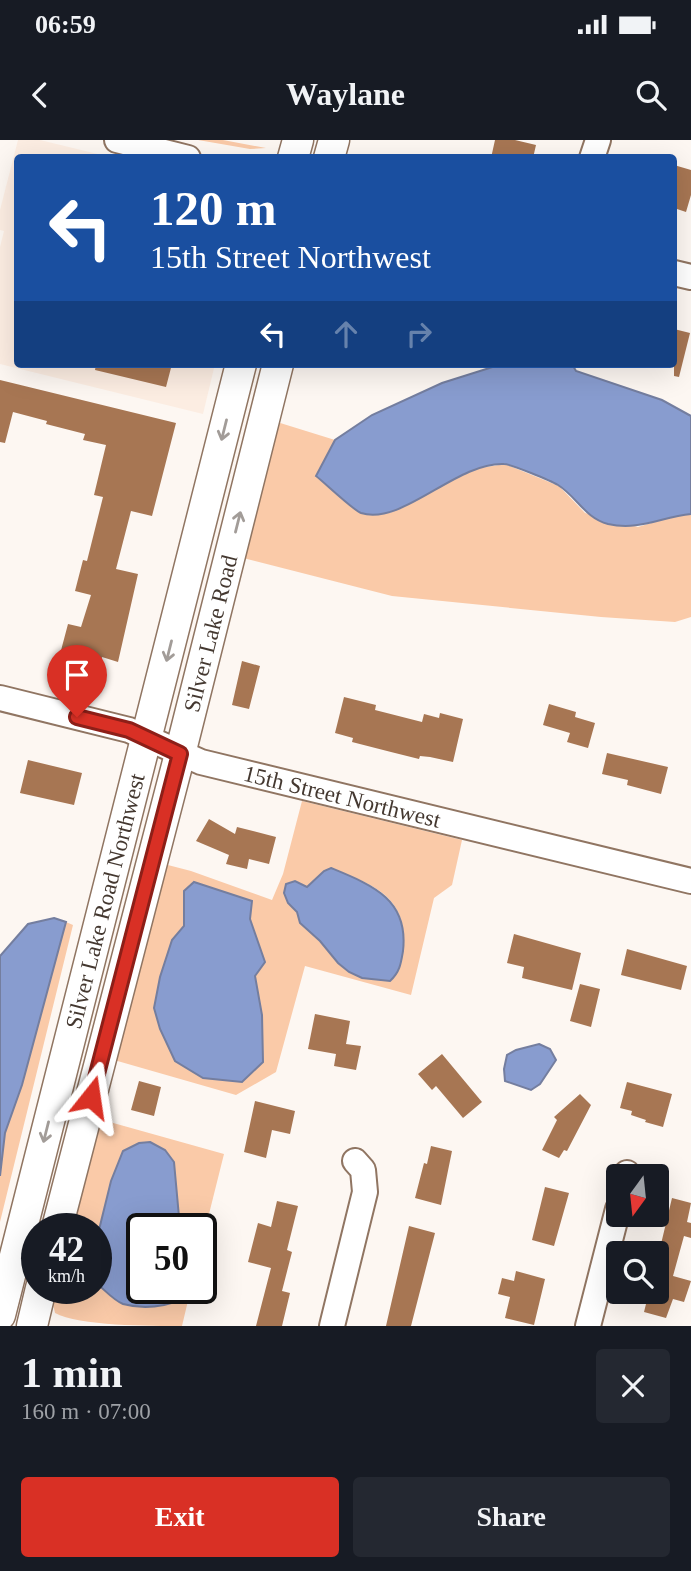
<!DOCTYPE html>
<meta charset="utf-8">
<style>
:root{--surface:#171b24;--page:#242831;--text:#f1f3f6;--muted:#9ea1a6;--accent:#d93025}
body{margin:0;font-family:"Times New Roman",serif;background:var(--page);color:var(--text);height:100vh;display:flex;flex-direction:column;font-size:26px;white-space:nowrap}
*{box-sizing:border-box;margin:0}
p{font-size:23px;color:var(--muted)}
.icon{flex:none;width:38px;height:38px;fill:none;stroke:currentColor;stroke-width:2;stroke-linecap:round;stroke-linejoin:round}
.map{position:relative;height:1186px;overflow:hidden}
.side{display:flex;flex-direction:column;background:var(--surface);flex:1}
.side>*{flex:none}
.banner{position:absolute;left:14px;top:14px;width:663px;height:214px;border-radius:7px;box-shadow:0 7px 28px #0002;background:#1a4fa0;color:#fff;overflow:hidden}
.needle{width:46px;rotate:195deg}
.fabs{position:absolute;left:606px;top:1024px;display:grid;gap:14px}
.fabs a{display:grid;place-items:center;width:63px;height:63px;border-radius:7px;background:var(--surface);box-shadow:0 7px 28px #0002;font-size:35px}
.speed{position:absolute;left:21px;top:1073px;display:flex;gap:14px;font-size:35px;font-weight:700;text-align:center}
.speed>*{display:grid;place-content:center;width:91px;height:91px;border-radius:50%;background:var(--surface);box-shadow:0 7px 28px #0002;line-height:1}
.speed small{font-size:18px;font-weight:400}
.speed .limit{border:4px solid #111;border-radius:10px;background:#fff;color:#111}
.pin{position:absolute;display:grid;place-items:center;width:60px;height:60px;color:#fff;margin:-72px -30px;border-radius:50% 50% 50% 0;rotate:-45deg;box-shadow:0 0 7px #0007}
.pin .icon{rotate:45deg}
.me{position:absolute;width:77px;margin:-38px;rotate:15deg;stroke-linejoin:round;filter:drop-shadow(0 0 5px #0008)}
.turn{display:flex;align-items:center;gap:24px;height:147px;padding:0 21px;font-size:32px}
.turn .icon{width:91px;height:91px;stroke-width:2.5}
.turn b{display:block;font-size:49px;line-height:60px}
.lanes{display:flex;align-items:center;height:66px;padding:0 21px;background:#0003;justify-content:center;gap:35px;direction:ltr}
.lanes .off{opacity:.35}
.round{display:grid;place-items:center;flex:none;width:74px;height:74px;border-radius:7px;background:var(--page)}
.summary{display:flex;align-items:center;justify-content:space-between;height:119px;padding:0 21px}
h1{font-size:42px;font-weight:800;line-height:52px}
.button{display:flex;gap:14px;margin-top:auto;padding:14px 21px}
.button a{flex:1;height:80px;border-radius:7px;background:var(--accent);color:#fff;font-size:28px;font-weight:800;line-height:80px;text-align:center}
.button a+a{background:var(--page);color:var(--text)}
.status{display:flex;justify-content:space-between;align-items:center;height:49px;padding:0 35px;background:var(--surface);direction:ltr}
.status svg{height:19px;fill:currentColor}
header{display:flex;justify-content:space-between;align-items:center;height:91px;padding:0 21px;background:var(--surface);font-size:32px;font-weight:800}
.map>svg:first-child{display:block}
</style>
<div class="status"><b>06:59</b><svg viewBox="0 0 49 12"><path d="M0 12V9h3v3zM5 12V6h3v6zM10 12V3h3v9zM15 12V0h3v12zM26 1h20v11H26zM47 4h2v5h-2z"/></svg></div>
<header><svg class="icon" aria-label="back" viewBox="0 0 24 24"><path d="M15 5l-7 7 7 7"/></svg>Waylane<svg class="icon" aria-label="search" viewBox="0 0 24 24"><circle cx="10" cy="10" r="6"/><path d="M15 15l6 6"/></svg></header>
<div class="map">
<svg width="691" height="1186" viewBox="0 0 691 1186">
<rect width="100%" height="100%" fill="#fdf7f2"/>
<path fill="#fcede2" d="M18 0H40L110 17 18 18V224H215L203 274 0 224V107L4 91 0 90V70Z"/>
<path fill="#facaa8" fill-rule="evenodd" d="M198 0H223L266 8 250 9Z
M277 282 335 300 316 336 335 351 390 373 449 340 480 328 505 324 559 346 585 373 638 387 674 376 691 374V477L675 482 601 477 392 456 243 418Z
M302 661 462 700 452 745 434 758 411 855 305 826 276 932 236 955 114 920 164 724 191 731 272 760 283 734ZM324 731C351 735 387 746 399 774 402 780 401 789 403 796L338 823 320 801 300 783 297 772 307 748ZM184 751 227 753 252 761 250 779 256 849 203 938 175 921 160 889V837L172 800 184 786Z
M66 782 73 785 0 1082V1036L5 993 22 945Z
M99 979 224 1014 201 1106V1088H180L174 1022 139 1003 123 1011 111 1041 97 1098 96 1132V1088H70Z
M96 1143C119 1161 157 1177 183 1157L185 1148H191L182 1186C151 1186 78 1186 55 1173L52 1159 55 1148H96Z"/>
<path fill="#889ccf" stroke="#747e9f" stroke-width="2" d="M502 224H572L576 231 662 260 691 276V374C661 377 639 391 608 384 585 378 577 357 558 345 551 341 511 324 504 324 456 322 403 386 361 373 353 370 325 343 316 336L335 300 372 275 442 243Z
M331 728C372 745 409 759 403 811 401 823 400 832 390 841L362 838 349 832 338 823 320 801 300 783 297 772 288 763 284 753 286 744 295 741 307 747 324 731Z
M194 742 252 761 250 779 265 822 255 836 262 875 263 922 242 942 203 938 175 921 160 889 154 868 160 837 172 800 184 786V751Z
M54 778 66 782 22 945 5 993 0 1036V816L28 784Z
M539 904 550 909 556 920 540 944 531 950 505 941 504 929 507 915 516 910Z
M150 1002 165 1010 174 1022 180 1088H142V1148H185L183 1157C169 1168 141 1169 123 1164 113 1160 104 1149 96 1143L97 1098 111 1041 123 1011 139 1003Z"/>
<path fill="#a77653" d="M495 0H515L536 5 533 18H491Z
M674 25 691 30V55L686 72 674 68Z
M674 189 690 193 679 237 674 236Z
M96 224H172L166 247 95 230Z
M0 240 176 283 152 376 131 371 116 429 138 434 118 522 102 517 99 529 59 518 68 484 81 487 91 455 75 451 83 420 87 421 103 357 94 355 106 305 83 300 85 294 46 284 47 281 13 272 5 303 0 302Z
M242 521 260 526 249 569 232 565Z
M344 557 376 565 375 570 422 582 424 574 439 578 440 573 463 579 453 622 430 617 420 616 419 619 391 612 352 602 353 598 335 593Z
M549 564 576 572 575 577 595 583 588 608 567 602 570 593 543 585Z
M607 613 668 627 661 654 627 645 628 640 602 634Z
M28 620 82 633 74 665 20 653Z
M209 679 235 694 237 687 276 697 269 724 249 719 247 729 226 724 229 715 196 701Z
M514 794 581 813 572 850 522 838 524 827 507 823Z
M627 809 687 826 681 850 621 835Z
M580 844 600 849 591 887 570 881Z
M315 874 350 881 346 904 361 906 356 930 334 926 336 914 308 909Z
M442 914 482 962 463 978 436 946 432 950 418 934Z
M139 941 161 947 154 976 131 970Z
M627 942 672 954 663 987 645 982 646 980 631 975 632 971 620 968Z
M580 954 591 965 567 1011 564 1010 559 1018 542 1010 557 980 554 977Z
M255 961 295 971 290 994 272 990 266 1018 244 1012Z
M431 1006 452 1011 441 1065 415 1058 424 1023 427 1024Z
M545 1047 569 1053 554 1106 532 1100Z
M672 1058 691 1063 687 1082 691 1083V1098L684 1096 673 1136 691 1141 684 1162 673 1159 666 1178 644 1172 649 1152H656V1125Z
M277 1061 298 1066 287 1110 292 1112 282 1151 290 1153 282 1186H256L271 1128 248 1122 258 1083 271 1087Z
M409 1086 435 1093 411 1186H386Z
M516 1131 545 1139 534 1185 505 1178 510 1157 498 1154 502 1138 514 1141Z"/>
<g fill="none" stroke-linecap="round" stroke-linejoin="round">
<defs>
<g id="minor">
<path d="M117 0 188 18"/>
<path d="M592 18 598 0"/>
<path d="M674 133 691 137"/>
<path id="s1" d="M0 558 129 590 201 622 691 741"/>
<path d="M626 1036 627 1033"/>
<path d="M332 1186 365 1052 363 1030 355 1021"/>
<path d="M588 1186 618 1069"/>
</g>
<g id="major">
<path d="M293 18 298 0"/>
<path d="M329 18 334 0"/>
<path id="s2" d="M57 1088 180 614 278 224"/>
<path id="s3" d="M0 1175 241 224"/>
<path d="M32 1186 41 1148"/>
</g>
</defs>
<use href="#minor" stroke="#907562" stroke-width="28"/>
<use href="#major" stroke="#907562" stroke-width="33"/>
<use href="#minor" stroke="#fff" stroke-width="24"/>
<use href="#major" stroke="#fff" stroke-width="30"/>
</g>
<defs><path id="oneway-shaft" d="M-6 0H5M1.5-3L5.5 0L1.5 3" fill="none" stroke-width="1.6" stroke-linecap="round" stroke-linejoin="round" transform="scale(1.75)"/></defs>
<g stroke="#a29c98">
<use href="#oneway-shaft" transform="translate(224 290) rotate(104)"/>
<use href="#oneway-shaft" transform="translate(238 382) rotate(-76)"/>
<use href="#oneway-shaft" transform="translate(169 511) rotate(104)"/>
<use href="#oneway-shaft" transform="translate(46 992) rotate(104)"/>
</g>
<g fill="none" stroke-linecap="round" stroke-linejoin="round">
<defs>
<path id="route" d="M77 577 129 590 180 614 91 957"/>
</defs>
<use href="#route" stroke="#8d1f18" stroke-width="18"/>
<use href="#route" stroke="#d93025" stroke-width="12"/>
</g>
<g text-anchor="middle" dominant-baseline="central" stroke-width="7" stroke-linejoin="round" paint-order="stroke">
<g font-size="23" fill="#443830" stroke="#fdf7f2">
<text stroke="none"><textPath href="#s2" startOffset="614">Silver Lake Road</textPath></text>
<text stroke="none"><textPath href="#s1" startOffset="357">15th Street Northwest</textPath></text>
<text stroke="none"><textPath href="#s3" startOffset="427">Silver Lake Road Northwest</textPath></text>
</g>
</g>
</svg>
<div class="fabs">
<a><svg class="needle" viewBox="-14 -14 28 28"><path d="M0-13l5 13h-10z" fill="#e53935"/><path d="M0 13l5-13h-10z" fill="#9ea1a6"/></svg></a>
<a><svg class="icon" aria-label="search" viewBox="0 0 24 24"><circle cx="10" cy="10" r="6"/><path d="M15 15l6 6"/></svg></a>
</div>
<div class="speed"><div>42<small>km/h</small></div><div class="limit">50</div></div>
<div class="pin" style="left:77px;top:577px;background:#d93025"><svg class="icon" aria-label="arrive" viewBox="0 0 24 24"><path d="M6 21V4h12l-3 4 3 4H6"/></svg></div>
<svg class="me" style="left:91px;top:957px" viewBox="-20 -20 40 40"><path d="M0-17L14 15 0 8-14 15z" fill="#d93025" stroke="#fff" stroke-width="4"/></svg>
<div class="banner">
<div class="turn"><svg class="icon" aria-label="left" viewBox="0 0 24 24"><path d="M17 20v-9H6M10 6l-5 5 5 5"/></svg><div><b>120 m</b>15th Street Northwest</div></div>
<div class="lanes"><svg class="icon" aria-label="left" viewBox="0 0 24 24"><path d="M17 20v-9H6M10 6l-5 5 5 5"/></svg><svg class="icon off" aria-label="ahead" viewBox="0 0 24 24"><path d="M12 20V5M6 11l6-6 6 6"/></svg><svg class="icon off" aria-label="right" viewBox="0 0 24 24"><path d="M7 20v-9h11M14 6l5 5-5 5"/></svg></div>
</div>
</div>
<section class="side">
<div class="summary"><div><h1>1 min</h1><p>160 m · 07:00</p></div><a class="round"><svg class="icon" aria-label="close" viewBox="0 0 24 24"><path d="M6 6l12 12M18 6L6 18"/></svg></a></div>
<div class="button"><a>Exit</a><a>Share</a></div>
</section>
